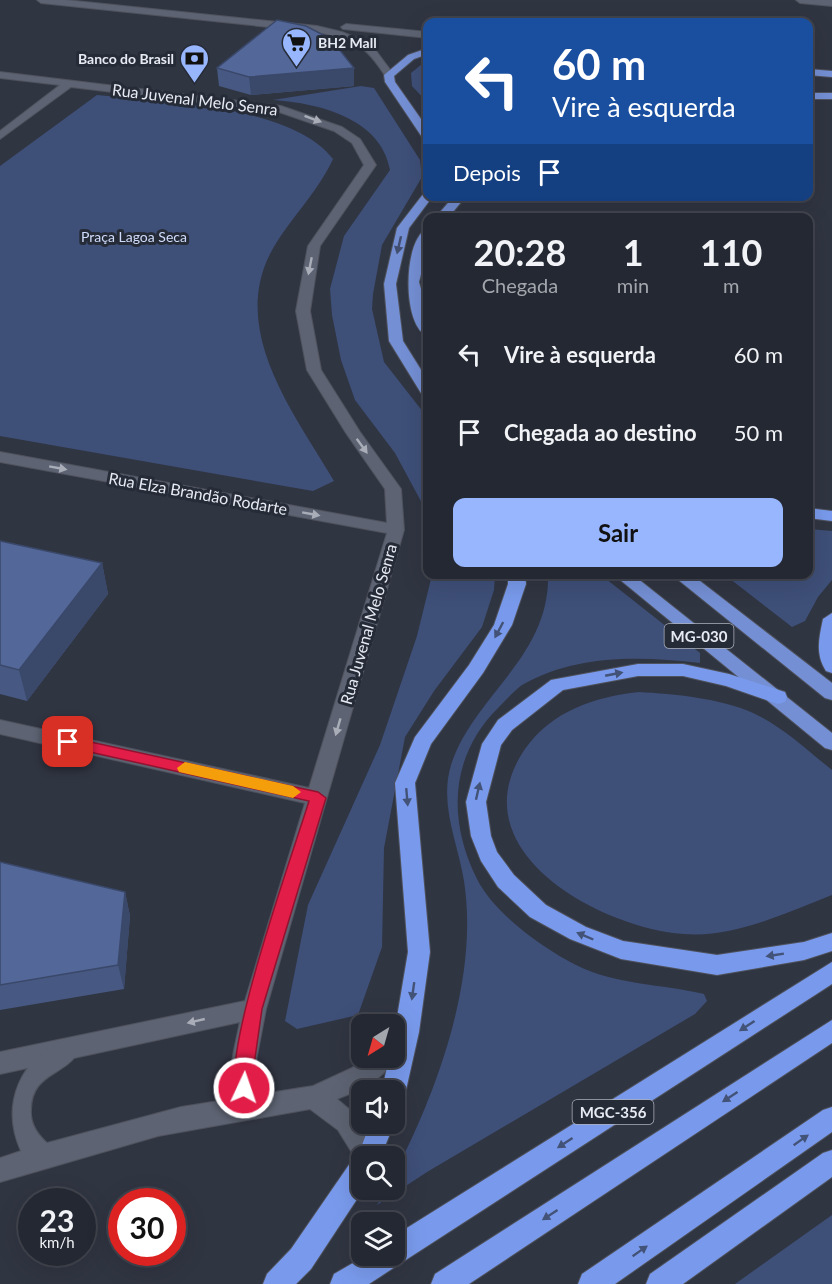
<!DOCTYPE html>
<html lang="pt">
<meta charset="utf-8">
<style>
:root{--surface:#242832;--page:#30343e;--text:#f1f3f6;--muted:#a3a6ac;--line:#41444d;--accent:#98b6fd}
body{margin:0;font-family:Lato,sans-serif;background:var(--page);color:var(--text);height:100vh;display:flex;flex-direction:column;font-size:22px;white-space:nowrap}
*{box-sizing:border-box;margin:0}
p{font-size:20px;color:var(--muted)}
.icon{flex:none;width:33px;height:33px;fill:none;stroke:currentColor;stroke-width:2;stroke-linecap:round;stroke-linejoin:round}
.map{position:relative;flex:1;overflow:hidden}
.drawer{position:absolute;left:423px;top:213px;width:390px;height:366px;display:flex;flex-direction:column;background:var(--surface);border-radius:12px;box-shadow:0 6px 24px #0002,0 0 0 2px var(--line)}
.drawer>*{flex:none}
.guide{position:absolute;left:423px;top:18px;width:390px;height:183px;border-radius:12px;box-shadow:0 6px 24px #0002,0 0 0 2px var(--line);background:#1a4fa0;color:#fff;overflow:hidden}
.needle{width:39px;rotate:217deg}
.buttons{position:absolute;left:351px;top:1014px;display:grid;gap:12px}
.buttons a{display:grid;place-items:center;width:54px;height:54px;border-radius:12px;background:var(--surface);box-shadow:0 6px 24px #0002,0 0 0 2px var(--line);font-size:30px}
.speed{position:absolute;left:18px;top:1188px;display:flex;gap:12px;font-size:30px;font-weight:700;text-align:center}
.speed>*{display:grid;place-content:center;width:78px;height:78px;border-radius:50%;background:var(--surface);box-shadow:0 6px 24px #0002,0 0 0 2px var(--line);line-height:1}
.speed small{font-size:15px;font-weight:400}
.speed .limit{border:9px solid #d22;background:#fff;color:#111}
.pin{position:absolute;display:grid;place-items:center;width:51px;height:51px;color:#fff;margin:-26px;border-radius:12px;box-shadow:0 3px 9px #0006}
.me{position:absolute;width:66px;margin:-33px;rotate:3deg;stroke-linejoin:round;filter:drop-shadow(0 0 4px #0008)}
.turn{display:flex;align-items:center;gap:21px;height:126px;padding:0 30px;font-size:27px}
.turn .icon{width:78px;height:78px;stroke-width:2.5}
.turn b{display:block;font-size:42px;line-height:51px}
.then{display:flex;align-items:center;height:57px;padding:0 30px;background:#0003;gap:12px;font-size:22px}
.eta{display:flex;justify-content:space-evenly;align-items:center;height:102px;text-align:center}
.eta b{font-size:36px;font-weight:700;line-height:42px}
.button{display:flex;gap:12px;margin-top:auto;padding:12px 30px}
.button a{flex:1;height:69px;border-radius:12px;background:var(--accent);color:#111;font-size:24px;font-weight:700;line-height:69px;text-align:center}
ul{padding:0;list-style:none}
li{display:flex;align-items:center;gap:18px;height:78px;padding:0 30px}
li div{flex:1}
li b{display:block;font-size:22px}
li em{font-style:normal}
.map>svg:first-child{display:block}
</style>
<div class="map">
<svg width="832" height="1284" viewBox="0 0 832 1284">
<rect width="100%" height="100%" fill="#303542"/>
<path fill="#3e4f78" d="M427 60V102L412 86 411 73Z
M361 86 374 88 420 160 422 177 382 245 373 294 372 309 384 362 427 417V537L423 505 395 453 355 400 341 360 332 315 330 289 344 236 390 170C381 118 318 103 273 100Z
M97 95C162 102 292 105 333 159 317 194 288 220 270 254 230 333 296 416 334 481L313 491 0 436V166Z
M809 529 832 531V580L818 597 805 621 792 627 725 575 808 574Z
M432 575H495L494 590 482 627 434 691 405 737 384 848 382 947 358 1015 297 1029 285 1021 308 905 380 745 417 636Z
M548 575H601L700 653V663C640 656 576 654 522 685 514 691 506 700 499 707 450 755 447 819 477 879 494 913 542 948 576 965 615 985 662 984 704 994L707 1001 695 1014 427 1172 377 1205 386 1190H394L395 1173C438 1089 479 977 464 881 458 843 439 805 451 765 473 696 550 657 548 575Z
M639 692C674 694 720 698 753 713 782 726 808 751 832 770V895C786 913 734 938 684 934 600 928 456 850 525 749 552 711 594 697 639 692Z
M832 1215V1284H735Z"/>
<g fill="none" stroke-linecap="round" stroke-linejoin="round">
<defs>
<path id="minor" d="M796 0H832V6L800 3Z
M0 72 281 106 342 127 360 139 376 165 320 246 310 311 321 370 360 432 401 489 404 530 266 1009 255 1066 256 1109 253 1117 244 1120 235 1117C223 1089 234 1051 240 1022L0 1074V1052L245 1001 305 803 0 734V720L309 788 387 533 0 462V452L387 523 385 489 346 433 307 370 296 311 308 246 364 165 352 143 334 131 279 112 71 87 0 139V131L60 85 0 78Z"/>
<path id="tertiary" d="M37 0H66L317 26 342 32 371 44 394 75 386 77C365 44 355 40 317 32L41 3Z
M346 24 428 32V38L343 29 341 27Z
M67 1039 75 1043 79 1050C67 1076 31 1072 31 1110 30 1124 37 1134 47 1143L181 1107 313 1086 352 1068 365 1058H394C387 1078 356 1092 337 1099L362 1120 381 1156H362V1165L359 1164 338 1130 310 1109 158 1136 0 1182V1158L21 1151C0 1105 20 1057 67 1039Z"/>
<path id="trunk" d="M428 48V54L414 59 394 76 395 82 428 129V141L424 140 385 82 384 75 408 55Z
M808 69 832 71V77L808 75Z
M808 93H832V99H808Z
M428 192V196H433L409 228 396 284 403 341 428 381V397L421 393 389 341 384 284 397 228 424 193Z
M454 196H466L448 218H435Z
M428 228V247L419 282 428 314V336C402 328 402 239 428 228Z
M613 574H632L832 733V750L825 748Z
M671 574H691L832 683V700L825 698Z"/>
<path id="motorway" d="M808 508 832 511V521L808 518Z
M508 574H525L526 584 512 625 483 673 431 744 415 783 430 952 419 1032 406 1090 403 1098 394 1101V1090H382L389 1058H394V1035L408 952 395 783 415 737 469 665 494 625 508 584Z
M832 613V673L826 671C815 654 819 638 823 619Z
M638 664H683L729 674 785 692 787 697 785 702 778 704 726 686 683 676H638L563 690 512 730 501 745 486 802 491 836 497 852 514 875 546 905 586 927 623 941 717 955 804 942 832 933V951L804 960 717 975 621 959 570 939 530 917 498 887 481 861 471 836 466 802 482 744 498 720 551 680Z
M832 962V984L398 1265 369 1284H330L334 1274 365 1256H394V1236Z
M832 1020V1043L469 1284H431L435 1274Z
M832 1107V1132L615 1284H578L582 1274 823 1110Z
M370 1124H394L381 1156H362L363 1190 311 1269 296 1284H263L267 1274 291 1249 353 1159 357 1158Z
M832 1150V1177L683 1284H646L650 1274 823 1153Z"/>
</defs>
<use href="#minor" stroke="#4e525d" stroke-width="2"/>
<use href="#tertiary" stroke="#4e525d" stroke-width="2"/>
<use href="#trunk" stroke="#4e525d" stroke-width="2"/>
<use href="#motorway" stroke="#4e525d" stroke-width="2"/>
<use href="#minor" fill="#5d6372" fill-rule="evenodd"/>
<use href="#tertiary" fill="#5d6372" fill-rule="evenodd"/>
<use href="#trunk" fill="#748fd4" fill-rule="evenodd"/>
<use href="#motorway" fill="#799aec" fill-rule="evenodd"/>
</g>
<path fill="#475983" d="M217 68 354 86 251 95 219 86Z
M0 541 102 563 108 594 27 701 0 694Z
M0 862 125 892 130 916 124 989 0 1010Z"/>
<path fill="#3a486a" d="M354 68V86L251 95 249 77Z
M102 563 108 594 27 701 19 670Z
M125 892 130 916 124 989 118 965Z"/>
<path fill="#536798" stroke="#3a486a" stroke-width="1.5" d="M277 20 306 26 331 39 354 68 249 77 217 68Z
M0 541 102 563 19 670 0 665Z
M0 862 125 892 118 965 0 985Z"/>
<defs><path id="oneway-solid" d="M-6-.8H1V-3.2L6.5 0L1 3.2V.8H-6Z" transform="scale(1.5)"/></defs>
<g fill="#a8adb8">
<use href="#oneway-solid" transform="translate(313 119) rotate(20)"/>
<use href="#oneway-solid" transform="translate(310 266) rotate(101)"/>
<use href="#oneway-solid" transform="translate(362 446) rotate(54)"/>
<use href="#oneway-solid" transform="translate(58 468) rotate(10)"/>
<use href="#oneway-solid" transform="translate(311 514) rotate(10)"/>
<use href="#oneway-solid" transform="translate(338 727) rotate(106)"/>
<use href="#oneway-solid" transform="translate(196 1021) rotate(167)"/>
</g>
<use fill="#414e6f" href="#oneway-solid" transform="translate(399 245) rotate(103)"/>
<g fill="#435277">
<use href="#oneway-solid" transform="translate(499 630) rotate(118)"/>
<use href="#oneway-solid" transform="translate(614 674) rotate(-11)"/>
<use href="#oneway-solid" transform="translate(478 791) rotate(-77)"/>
<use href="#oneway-solid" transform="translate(407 797) rotate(85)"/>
<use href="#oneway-solid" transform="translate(585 936) rotate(-157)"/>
<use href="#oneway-solid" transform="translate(775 955) rotate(171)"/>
<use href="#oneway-solid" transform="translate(413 991) rotate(98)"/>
<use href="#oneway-solid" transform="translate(747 1026) rotate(147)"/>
<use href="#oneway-solid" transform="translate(730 1097) rotate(147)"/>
<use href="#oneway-solid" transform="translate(801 1140) rotate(-35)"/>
<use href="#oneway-solid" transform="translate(565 1143) rotate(147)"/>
<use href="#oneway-solid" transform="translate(550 1215) rotate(147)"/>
<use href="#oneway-solid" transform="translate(640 1251) rotate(-35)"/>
</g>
<path fill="#e11d48" stroke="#92132f" stroke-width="1.5" d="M68 737 318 792 326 798 262 1009 250 1093 244 1096 237 1093C220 1056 294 850 309 801L63 746 61 742Z"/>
<path fill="#f59e0b" d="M185 762 293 786 301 792 293 798 179 772 177 768Z"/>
<defs>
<symbol id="supermarket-pin" viewBox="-11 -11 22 30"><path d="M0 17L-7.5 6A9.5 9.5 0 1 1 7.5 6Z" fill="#98b6fd" stroke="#262b38"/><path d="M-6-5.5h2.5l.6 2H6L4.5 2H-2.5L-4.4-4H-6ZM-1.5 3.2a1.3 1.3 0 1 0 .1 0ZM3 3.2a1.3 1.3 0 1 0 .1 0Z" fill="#111"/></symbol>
<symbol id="bank-pin" viewBox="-11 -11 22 30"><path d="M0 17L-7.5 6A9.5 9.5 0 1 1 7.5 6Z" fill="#98b6fd" stroke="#262b38"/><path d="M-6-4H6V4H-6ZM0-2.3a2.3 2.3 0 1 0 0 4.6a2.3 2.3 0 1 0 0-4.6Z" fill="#111"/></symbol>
</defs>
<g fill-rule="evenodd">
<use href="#supermarket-pin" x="280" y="26" width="33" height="45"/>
<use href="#bank-pin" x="178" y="42" width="33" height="45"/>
</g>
<g text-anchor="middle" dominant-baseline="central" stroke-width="6" stroke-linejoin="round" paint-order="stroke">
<g font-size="14" font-weight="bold" fill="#e6eaf2" stroke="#262b38" text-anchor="start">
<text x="318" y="42">BH2 Mall</text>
<text x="174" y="58" text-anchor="end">Banco do Brasil</text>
</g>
<g font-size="14" fill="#cfdcfb" stroke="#262b38">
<text x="134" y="236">Praça Lagoa Seca</text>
</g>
<g fill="#262b38" stroke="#acb1ba" stroke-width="1.5">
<rect x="664.5" y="624" width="69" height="24" rx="4.5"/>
<rect x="572.5" y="1100" width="81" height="24" rx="4.5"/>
</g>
<g font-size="15" font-weight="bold" fill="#e6eaf2">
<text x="699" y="636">MG-030</text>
<text x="613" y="1112">MGC-356</text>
</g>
<g font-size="16" fill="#e6eaf2" stroke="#262b38">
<text transform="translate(195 99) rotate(7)">Rua Juvenal Melo Senra</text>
<text transform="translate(198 493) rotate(10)">Rua Elza Brandão Rodarte</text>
<text transform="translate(368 624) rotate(-74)">Rua Juvenal Melo Senra</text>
</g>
</g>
</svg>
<div class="buttons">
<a><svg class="needle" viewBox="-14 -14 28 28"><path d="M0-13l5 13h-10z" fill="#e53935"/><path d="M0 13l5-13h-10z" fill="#a3a6ac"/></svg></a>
<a><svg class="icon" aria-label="sound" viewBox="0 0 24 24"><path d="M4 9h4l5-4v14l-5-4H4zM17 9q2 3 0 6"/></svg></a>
<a><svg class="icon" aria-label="search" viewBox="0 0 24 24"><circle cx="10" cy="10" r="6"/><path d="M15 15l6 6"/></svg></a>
<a><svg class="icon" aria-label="layers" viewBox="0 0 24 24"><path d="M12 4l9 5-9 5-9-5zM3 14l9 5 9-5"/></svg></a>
</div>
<div class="speed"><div>23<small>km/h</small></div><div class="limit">30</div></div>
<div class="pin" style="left:68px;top:742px;background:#d93025"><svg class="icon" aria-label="arrive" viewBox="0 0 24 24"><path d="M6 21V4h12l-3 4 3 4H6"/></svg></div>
<svg class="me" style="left:244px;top:1088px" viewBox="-20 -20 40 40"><circle r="17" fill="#e11d48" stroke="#fff" stroke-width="3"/><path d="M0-11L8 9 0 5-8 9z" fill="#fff"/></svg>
<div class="guide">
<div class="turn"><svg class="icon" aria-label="left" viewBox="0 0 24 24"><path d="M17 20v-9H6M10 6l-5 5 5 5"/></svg><div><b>60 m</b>Vire à esquerda</div></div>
<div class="then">Depois<svg class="icon" aria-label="arrive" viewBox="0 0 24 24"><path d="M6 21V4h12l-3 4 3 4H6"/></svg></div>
</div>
<section class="drawer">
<div class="eta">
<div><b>20:28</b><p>Chegada</p></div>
<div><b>1</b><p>min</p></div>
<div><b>110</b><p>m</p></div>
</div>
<ul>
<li><svg class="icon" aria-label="left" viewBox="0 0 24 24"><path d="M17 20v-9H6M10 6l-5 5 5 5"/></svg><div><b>Vire à esquerda</b></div><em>60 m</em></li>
<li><svg class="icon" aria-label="arrive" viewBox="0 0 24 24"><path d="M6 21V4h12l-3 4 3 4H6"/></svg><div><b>Chegada ao destino</b></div><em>50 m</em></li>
</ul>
<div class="button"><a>Sair</a></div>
</section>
</div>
